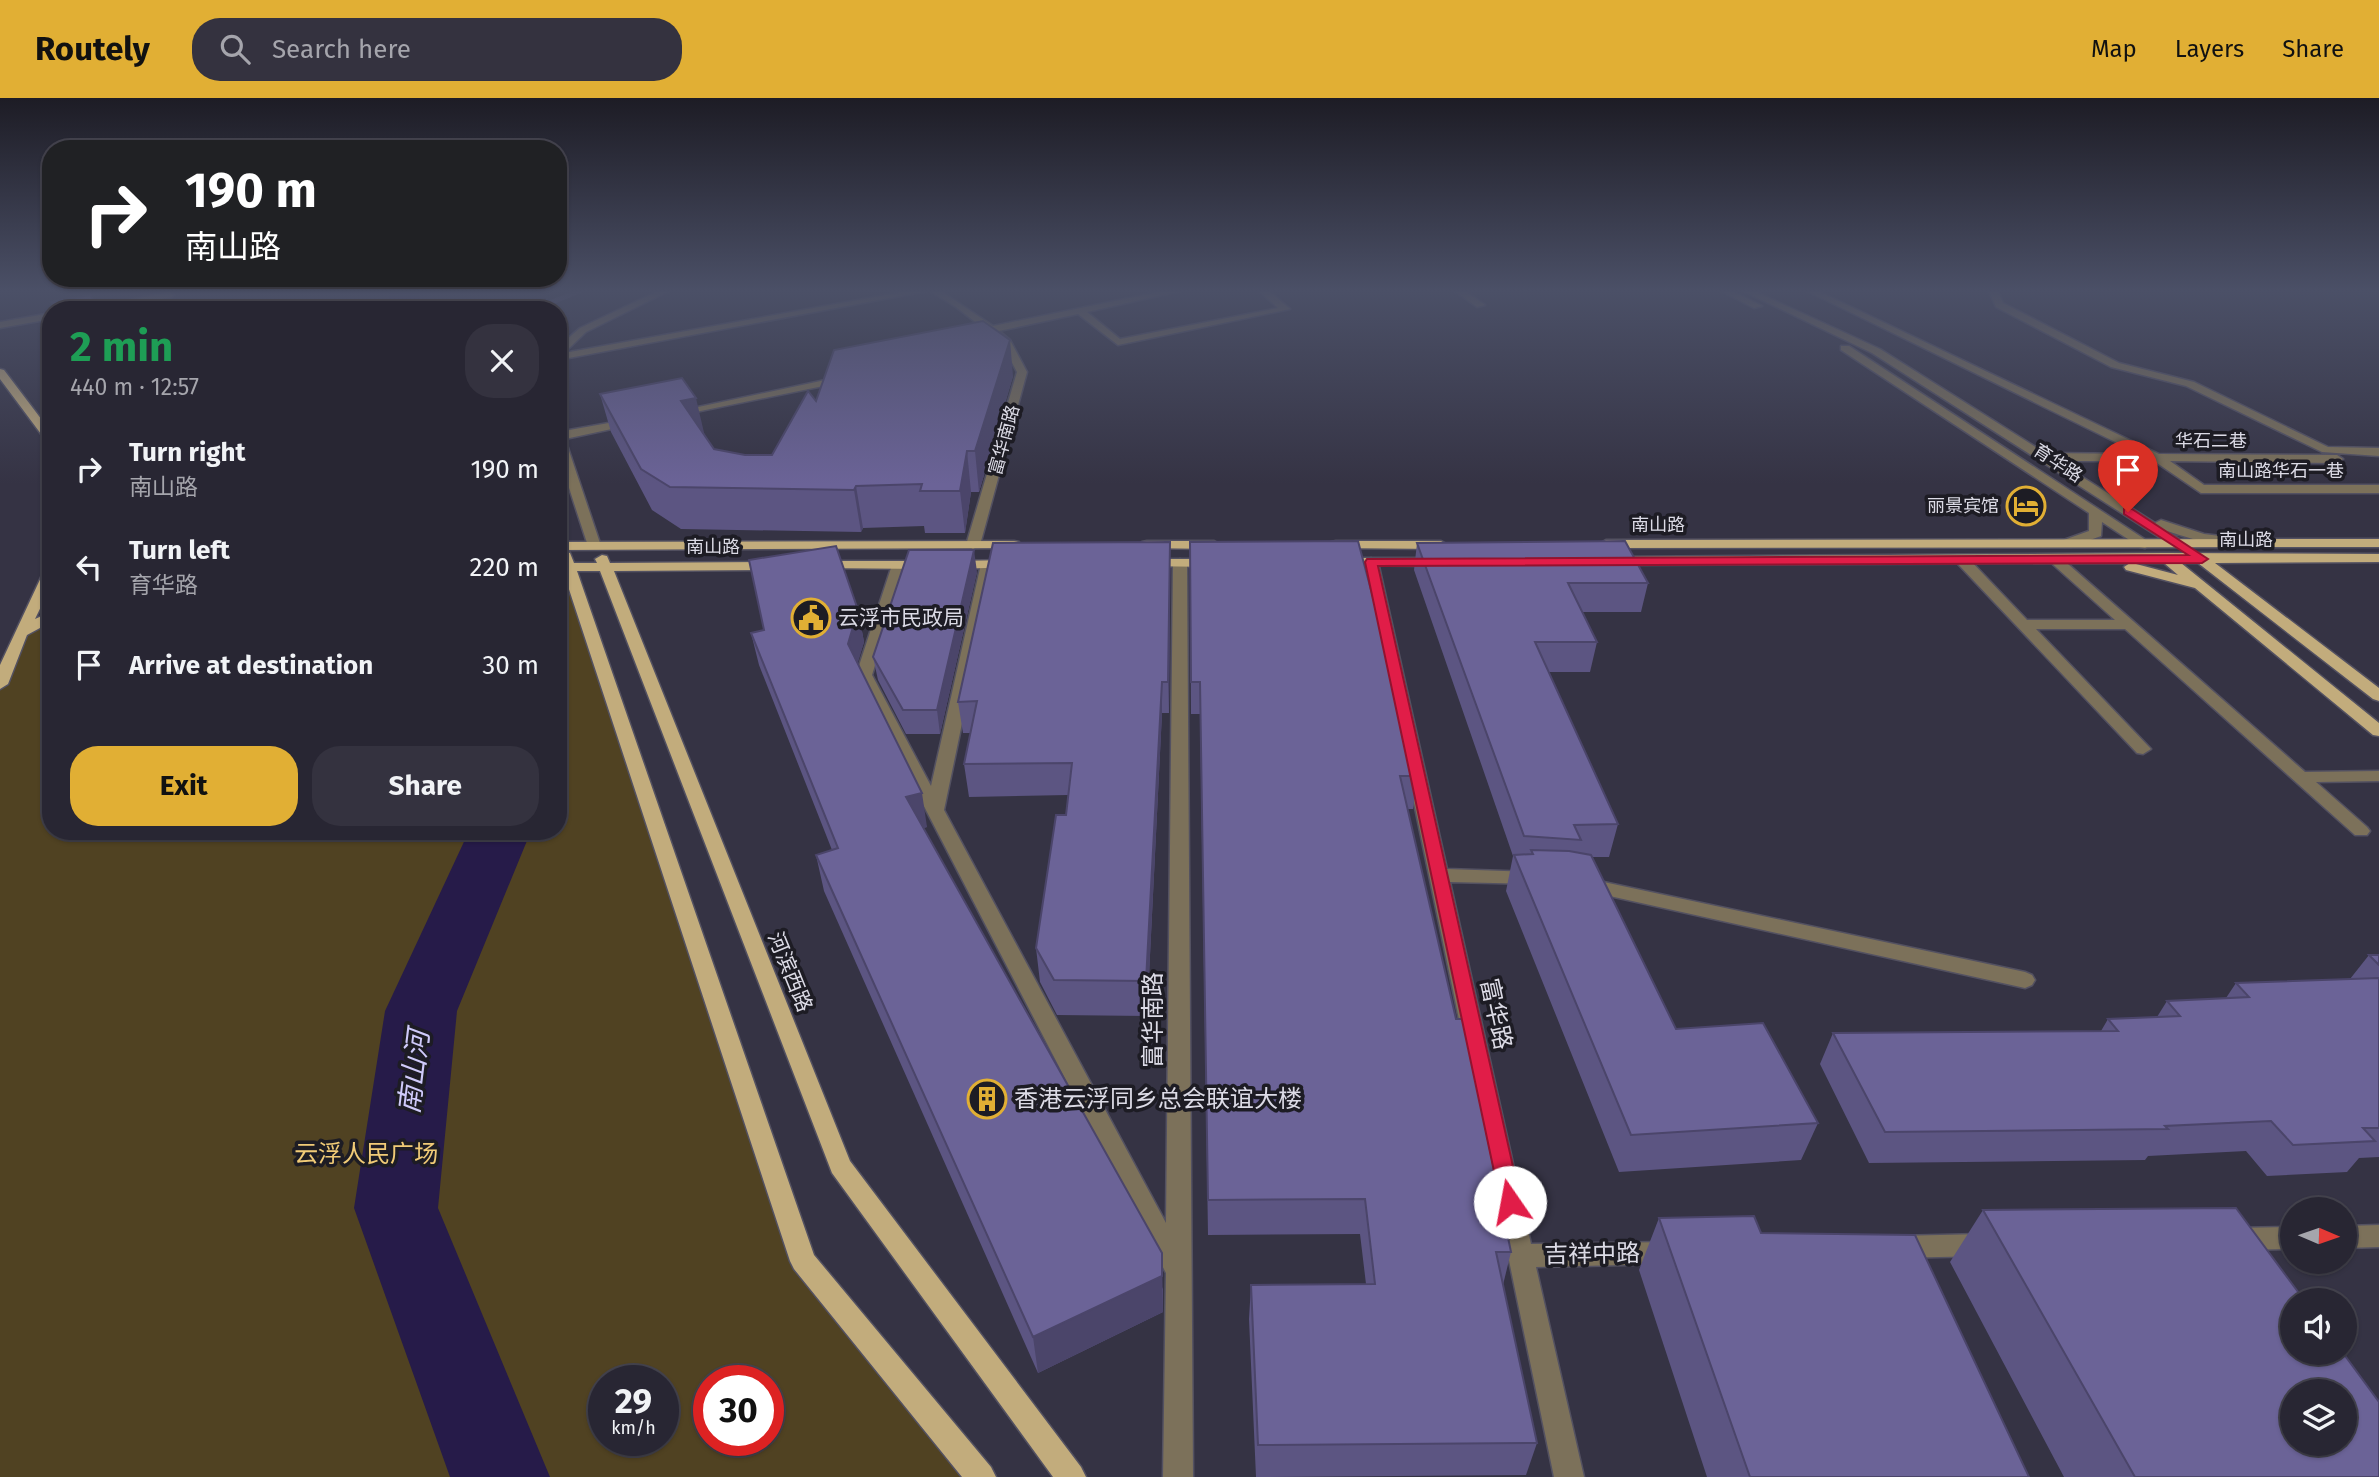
<!DOCTYPE html>
<meta charset="utf-8">
<style>
:root{--surface:#282633;--page:#34323f;--text:#f1f3f6;--muted:#a5a5ac;--line:#44434e;--accent:#e1af34}
body{margin:0;font-family:"Fira Sans","Noto Sans SC",sans-serif;background:var(--page);color:var(--text);height:100vh;display:flex;flex-direction:column;font-size:26px;white-space:nowrap}
*{box-sizing:border-box;margin:0}
p{font-size:23px;color:var(--muted)}
.icon{flex:none;width:38px;height:38px;fill:none;stroke:currentColor;stroke-width:2;stroke-linecap:round;stroke-linejoin:round}
.map{position:relative;flex:1;overflow:hidden}
.drawer{position:absolute;left:42px;top:203px;width:525px;height:539px;display:flex;flex-direction:column;background:var(--surface);border-radius:28px;box-shadow:0 2px 5px #0004,0 0 0 2px var(--line)}
.drawer>*{flex:none}
.top-card{position:absolute;left:42px;top:42px;width:525px;height:147px;border-radius:28px;box-shadow:0 2px 5px #0004,0 0 0 2px var(--line);background:#202124;color:#fff;overflow:hidden}
.needle{width:46px;rotate:92deg}
.buttons{position:absolute;left:2280px;top:1099px;display:grid;gap:14px}
.buttons a{display:grid;place-items:center;width:77px;height:77px;border-radius:50%;background:var(--surface);box-shadow:0 2px 5px #0004,0 0 0 2px var(--line);font-size:35px}
.speed{position:absolute;left:588px;top:1267px;display:flex;gap:14px;font-size:35px;font-weight:700;text-align:center}
.speed>*{display:grid;place-content:center;width:91px;height:91px;border-radius:50%;background:var(--surface);box-shadow:0 2px 5px #0004,0 0 0 2px var(--line);line-height:1}
.speed small{font-size:18px;font-weight:400}
.speed .limit{border:10px solid #d22;background:#fff;color:#111}
.pin{position:absolute;display:grid;place-items:center;width:60px;height:60px;color:#fff;margin:-72px -30px;border-radius:50% 50% 50% 0;rotate:-45deg;box-shadow:0 0 7px #0007}
.pin .icon{rotate:45deg}
.me{position:absolute;width:77px;margin:-38px;rotate:348deg;stroke-linejoin:round;filter:drop-shadow(0 0 5px #0008)}
.turn{display:flex;align-items:center;gap:24px;height:147px;padding:0 28px;font-size:32px}
.turn .icon{width:91px;height:91px;stroke-width:2.5}
.turn b{display:block;font-size:49px;line-height:60px}
.round{display:grid;place-items:center;flex:none;width:74px;height:74px;border-radius:28px;background:var(--page)}
.overview{display:flex;align-items:center;justify-content:space-between;height:119px;padding:0 28px}
h1{font-size:42px;font-weight:700;line-height:52px;color:#1e9e55}
.primary-button{display:flex;gap:14px;margin-top:auto;padding:14px 28px}
.primary-button a{flex:1;height:80px;border-radius:28px;background:var(--accent);color:#111;font-size:28px;font-weight:700;line-height:80px;text-align:center}
.primary-button a+a{background:var(--page);color:var(--text)}
ul{padding:0;list-style:none}
li{display:flex;align-items:center;gap:21px;height:98px;padding:0 28px}
li div{flex:1}
li b{display:block;font-size:26px}
li em{font-style:normal}
header{display:flex;align-items:center;gap:42px;box-sizing:border-box;height:98px;padding:0 35px;background:var(--accent);color:#111}
header strong{font-size:33px}
nav{display:flex;gap:38px;margin-inline-start:auto;font-size:24px}
.search{width:490px;height:63px;background:var(--page);display:flex;align-items:center;gap:18px;box-sizing:border-box;padding:0 24px;border-radius:28px;color:var(--muted);font-size:26px}
.map>svg:first-child{display:block}
</style>
<header>
<strong>Routely</strong>
<div class="search"><svg class="icon" aria-label="search" viewBox="0 0 24 24"><circle cx="10" cy="10" r="6"/><path d="M15 15l6 6"/></svg>Search here</div>
<nav><a>Map</a><a>Layers</a><a>Share</a></nav>
</header>
<div class="map">
<svg width="2379" height="1379" viewBox="0 0 2379 1379">
<rect width="100%" height="100%" fill="#353344"/>
<path fill="#504222" fill-rule="evenodd" d="M558 469H567L803 1163 981 1379H0V586L21 534 51 518V733H558ZM604 1283H663V1342H604ZM709 1283H768V1342H709Z"/>
<g fill="none" stroke-linecap="round" stroke-linejoin="round">
<path stroke="#5d5578" stroke-width="5" d="M533 212 579 193"/>
<path fill="#261b49" fill-rule="evenodd" d="M389 193H419L421 212H389Z
M469 733H531L457 913 438 1110 550 1379H450L354 1110 385 913Z"/>
<defs>
<path id="minor" d="M658 193H669L586 234 564 255 908 193H927L558 262V249L580 230Z
M930 193H941L993 228 1163 193H1180L1087 214 1120 241 1278 210 1259 193H1269L1290 211 1118 247 1078 216 999 233 1010 242 1027 274 980 447 973 451 966 447 1017 274 1001 244 956 209Z
M1455 193H1465L1485 207 1477 209Z
M1721 193H1732L1762 208 1754 210Z
M1743 193H1754L1880 251 2045 355 2140 356 1807 193H1818L2159 356 2337 357 2343 361 2337 365 2170 363 2204 387H2379V395H2201L2154 363H2057L2155 425 2161 422 2204 436 2236 440 2243 444C2229 455 2184 438 2167 433L2185 445 2178 449 2173 448 1872 255Z
M1989 193H1998L2003 205 2119 265 2194 284 2328 349 2379 350V358L2322 354 2186 288 2111 269 1996 209Z
M169 194 174 197 172 199 103 212H82Z
M51 215V221L0 230V224Z
M1841 248H1849L2152 446 2145 450 2140 449 2102 424 2101 438 2071 449H2061V443L2089 433V415L1841 252Z
M844 278 848 279V283L676 318 670 315Z
M631 321 635 322V326L565 341 601 448 599 451H589L558 356V334Z
M558 428 565 432 569 448 567 451H558Z
M1962 458 1967 459 2027 522H2115L2048 462 2055 458 2060 459 2305 674 2379 673V683L2316 684 2367 729 2370 733 2367 737H2355L2125 531H2036L2151 651 2143 656 2137 655 1957 465 1955 462Z
M1371 460 1378 464 1447 771 1533 774 1540 775 1543 780 1540 785 1533 786 1450 784 1531 1146 1669 1144 1678 1147 1682 1155 1678 1163 1669 1166 1536 1169 1584 1379H1554L1364 464Z
M1180 461 1187 465 1193 1379H1163L1166 1175 856 577 892 467 894 464H904L906 467 872 577 931 688 981 466 983 463H993L995 466 944 712 1166 1125 1173 465Z
M1585 780 2025 874 2032 877 2035 882 2032 887 2025 890 1578 791 1575 786 1578 781Z
M2379 1127V1149L2345 1150V1128Z
M2292 1129V1151L2235 1152 2226 1149 2222 1141 2226 1133 2235 1130Z
M1983 1136 1992 1139 1996 1147 1992 1155 1983 1158 1896 1160 1887 1157 1883 1149 1887 1141 1896 1138Z"/>
<path id="major" d="M0 271 4 272 51 334V345L47 344 0 281Z
M2379 441V449L1606 450 1599 446 1606 442Z
M1014 443 1019 444V450L558 452V444Z
M1147 443H1214L1221 447 1214 451 1142 450V444Z
M1336 443H1441L1448 447 1441 451 1331 450V444Z
M565 454 570 455 574 465H597L595 461 602 457 607 458 610 465 773 464 780 468 773 472 614 473 850 1063 1081 1369 1086 1379H1053L832 1075 600 473H577L814 1157 991 1369 996 1379H962L794 1171 790 1163 563 473H558V465H560L558 458Z
M2165 455 2379 456V464L2215 465 2379 590V603L2373 601 2198 465H2181L2379 625V638L2373 637 2195 490 2126 472 2124 469 2130 465 1613 467 1606 463 1613 459ZM2132 465H2164L2178 477 2136 466Z
M1340 460H1438L1445 464 1438 468 1335 467V461Z
M1147 461H1214L1221 465 1214 469 1142 468 1140 465Z
M1011 462 1016 463V469L955 471 948 467 955 463Z
M822 463H927L934 467 927 471 817 470 815 467Z
M51 469V488L35 521 51 514V524L27 537 8 586 0 591V567L44 473Z"/>
</defs>
<use href="#minor" stroke="#535161" stroke-width="3"/>
<use href="#major" stroke="#535161" stroke-width="3"/>
<use href="#minor" fill="#7c715a" fill-rule="evenodd"/>
<use href="#major" fill="#c2ac7c" fill-rule="evenodd"/>
</g>
<path fill="#5c5582" d="M1013 278 979 394H971L965 435H925L924 428 863 430 861 434 681 431 652 412 611 334 600 296 705 339 714 351 745 357H772L816 303Z
M1170 444 1169 615H1162L1147 918 1057 917 1040 884 1036 850 1066 717 1068 697 969 699 964 666 971 635H963L958 604Z
M1190 444 1417 678 1413 711H1407L1456 921 1491 1018 1487 1037 1511 1154 1503 1187 1537 1345 1526 1377 1256 1379 1249 1221 1251 1187 1366 1186 1360 1136 1208 1137 1200 616H1191Z
M1417 445 1648 485 1641 514H1582L1597 544 1590 574H1548L1618 726 1609 759H1592L1676 931 1818 1025 1801 1062 1619 1074 1506 793 1513 758 1414 472Z
M977 474 940 636H906L878 582 873 559Z
M858 512 864 544 857 566 927 729 923 730 1163 1191V1214L1038 1275 824 793 816 757 832 752 759 567 751 535Z
M2369 857H2379V1059L2359 1060 2347 1074 2267 1078 2246 1053 2148 1058 2145 1062 1869 1065 1820 966 1833 935 2101 933 2108 921 2157 919 2167 903 2226 900 2236 885 2350 881Z
M1983 1112 2379 1379H2064L1950 1164Z
M1659 1120 1761 1135 2029 1379H1707L1639 1172Z"/>
<path fill="#4b456a" d="M1010 242 1013 278 979 394 975 353Z
M696 300 705 339 681 303Z
M967 353 971 394 965 435 960 393Z
M856 388 863 430 861 434 854 392Z
M1170 444V473L1169 615 1168 584Z
M974 452 977 474 940 636 937 612Z
M858 512 864 544 854 578 848 546Z
M1162 584V615L1147 918 1146 883Z
M922 695 927 729 911 734 906 699Z
M1162 1155 1163 1214 1038 1275 1033 1239Z"/>
<path fill="#6b6397" stroke="#4b456a" stroke-width="2" fill-rule="evenodd" d="M90 197 100 212H56L51 204Z
M983 223 1010 242 975 353H967L960 393H920L922 386 856 388 854 392 670 389 641 371 600 296 682 280 696 300 681 303 714 351 745 357H772L808 293 816 303 834 252Z
M1358 443 1401 605 1417 678H1400L1456 921H1469L1491 1018H1483L1511 1154H1496L1537 1345 1258 1347 1251 1187 1375 1186 1365 1101 1208 1102 1200 584H1191L1190 444Z
M1625 443 1648 485H1568L1597 544H1535L1618 726 1574 727 1581 742 1524 738 1417 445Z
M1170 444 1168 584H1162L1146 883 1054 882 1036 850 1056 717H1066L1072 665 964 666 977 603 958 604 993 445Z
M836 448 858 512 848 546 922 695 906 699 1162 1155V1178L1033 1239 816 757 838 750 751 535 764 532 749 462Z
M909 452H974L937 612H903L873 559Z
M1531 752 1569 753 1591 757 1676 931 1763 925 1818 1025 1631 1037 1514 757 1533 756Z
M2369 857H2379V867Z
M2379 880V1030H2363L2375 1043 2293 1047 2271 1023 2165 1028 2168 1031 1885 1034 1833 935 2118 933 2108 921 2180 918 2167 903 2249 899 2236 885Z
M2236 1110 2304 1202H2292V1255H2343L2379 1304V1379H2135L1983 1112ZM2292 1293H2345V1346H2292Z
M1754 1118 1761 1135 1915 1137 2029 1379H1750L1659 1120Z"/>
<linearGradient id="sky" x2="0" y2="1"><stop stop-color="#1d1c25"/><stop offset="0.5" stop-color="#4b5067"/><stop offset="1" stop-color="#4b5067" stop-opacity="0"/></linearGradient>
<rect width="2379" height="386" fill="url(#sky)"/>
<path fill="#e11d48" stroke="#92132f" stroke-width="2" d="M2124 411H2132L2208 461 2202 465 1378 468 1521 1104 1518 1111 1510 1113 1502 1111 1365 464 1367 461 2188 457 2124 416Z"/>
<defs>
<symbol id="hotel-ring" viewBox="-11 -11 22 22"><circle r="9.5" fill="#1d1c24" stroke="#e1af34" stroke-width="1.5"/><path d="M-6-4.5h1.5V1H6V5H4.5V3h-9V5H-6ZM-4 0a1.8 1.8 0 1 1 3.6 0ZM.5 0V-2.5h3Q6-2.5 6 0Z" fill="#e1af34"/></symbol>
<symbol id="civic-ring" viewBox="-11 -11 22 22"><circle r="9.5" fill="#1d1c24" stroke="#e1af34" stroke-width="1.5"/><path d="M-.6-6.5H3V-4.5H.6V-3L4-1V1h2V6H-6V1h2V-1L-.6-3ZM-1.2 2.5V6h2.4V2.5Z" fill="#e1af34"/></symbol>
<symbol id="building-ring" viewBox="-11 -11 22 22"><circle r="9.5" fill="#1d1c24" stroke="#e1af34" stroke-width="1.5"/><path d="M-4-6H4V6H1V3H-1V6H-4ZM-2.5-4.3h1.7v1.8h-1.7ZM.8-4.3h1.7v1.8H.8ZM-2.5-1h1.7V.8h-1.7ZM.8-1h1.7V.8H.8Z" fill="#e1af34"/></symbol>
</defs>
<g fill-rule="evenodd">
<use href="#hotel-ring" x="2004" y="386" width="44" height="44"/>
<use href="#civic-ring" x="789" y="498" width="44" height="44"/>
<use href="#building-ring" x="965" y="979" width="44" height="44"/>
</g>
<g text-anchor="middle" dominant-baseline="central" stroke-width="7" stroke-linejoin="round" paint-order="stroke">
<g font-size="18" fill="#dcdbe6" stroke="#1d1c24">
<text transform="translate(1004 342) rotate(-75)">富华南路</text>
<text x="2211" y="343">华石二巷</text>
<text transform="translate(2058 365) rotate(33)">育华路</text>
<text x="2281" y="373">南山路华石一巷</text>
<text x="1658" y="427">南山路</text>
<text x="2246" y="442">南山路</text>
<text x="713" y="449">南山路</text>
</g>
<g font-size="18" fill="#dcdbe6" stroke="#1d1c24" text-anchor="end">
<text x="1999" y="408">丽景宾馆</text>
</g>
<g font-size="21" fill="#dcdbe6" stroke="#1d1c24" text-anchor="start">
<text x="838" y="520">云浮市民政局</text>
</g>
<g font-size="21" fill="#dcdbe6" stroke="#1d1c24">
<text transform="translate(790 874) rotate(68)">河滨西路</text>
</g>
<g font-size="24" fill="#dcdbe6" stroke="#1d1c24">
<text transform="translate(1496 916) rotate(78)">富华路</text>
<text transform="translate(1153 922) rotate(-90)">富华南路</text>
<text transform="translate(1592 1156) rotate(-1)">吉祥中路</text>
</g>
<g font-size="24" fill="#dcdbe6" stroke="#1d1c24" text-anchor="start">
<text x="1014" y="1001">香港云浮同乡总会联谊大楼</text>
</g>
<g font-size="24" fill="#f1cb77" stroke="#1d1c24">
<text x="366" y="1056">云浮人民广场</text>
</g>
<g font-size="28" font-style="italic" fill="#cfcafa" stroke="#1d1c24">
<text transform="translate(414 974) rotate(-83)">南山河</text>
</g>
</g>
</svg>
<div class="buttons">
<a><svg class="needle" viewBox="-14 -14 28 28"><path d="M0-13l5 13h-10z" fill="#e53935"/><path d="M0 13l5-13h-10z" fill="#a5a5ac"/></svg></a>
<a><svg class="icon" aria-label="sound" viewBox="0 0 24 24"><path d="M4 9h4l5-4v14l-5-4H4zM17 9q2 3 0 6"/></svg></a>
<a><svg class="icon" aria-label="layers" viewBox="0 0 24 24"><path d="M12 4l9 5-9 5-9-5zM3 14l9 5 9-5"/></svg></a>
</div>
<div class="speed"><div>29<small>km/h</small></div><div class="limit">30</div></div>
<div class="pin" style="left:2128px;top:414px;background:#d93025"><svg class="icon" aria-label="arrive" viewBox="0 0 24 24"><path d="M6 21V4h12l-3 4 3 4H6"/></svg></div>
<svg class="me" style="left:1510px;top:1104px" viewBox="-20 -20 40 40"><circle r="19" fill="#fff"/><path d="M0-13L10 11 0 6-10 11z" fill="#e11d48"/></svg>
<div class="top-card">
<div class="turn"><svg class="icon" aria-label="right" viewBox="0 0 24 24"><path d="M7 20v-9h11M14 6l5 5-5 5"/></svg><div><b>190 m</b>南山路</div></div>
</div>
<section class="drawer">
<div class="overview"><div><h1>2 min</h1><p>440 m · 12:57</p></div><a class="round"><svg class="icon" aria-label="close" viewBox="0 0 24 24"><path d="M6 6l12 12M18 6L6 18"/></svg></a></div>
<ul>
<li><svg class="icon" aria-label="right" viewBox="0 0 24 24"><path d="M7 20v-9h11M14 6l5 5-5 5"/></svg><div><b>Turn right</b><p>南山路</p></div><em>190 m</em></li>
<li><svg class="icon" aria-label="left" viewBox="0 0 24 24"><path d="M17 20v-9H6M10 6l-5 5 5 5"/></svg><div><b>Turn left</b><p>育华路</p></div><em>220 m</em></li>
<li><svg class="icon" aria-label="arrive" viewBox="0 0 24 24"><path d="M6 21V4h12l-3 4 3 4H6"/></svg><div><b>Arrive at destination</b></div><em>30 m</em></li>
</ul>
<div class="primary-button"><a>Exit</a><a>Share</a></div>
</section>
</div>
